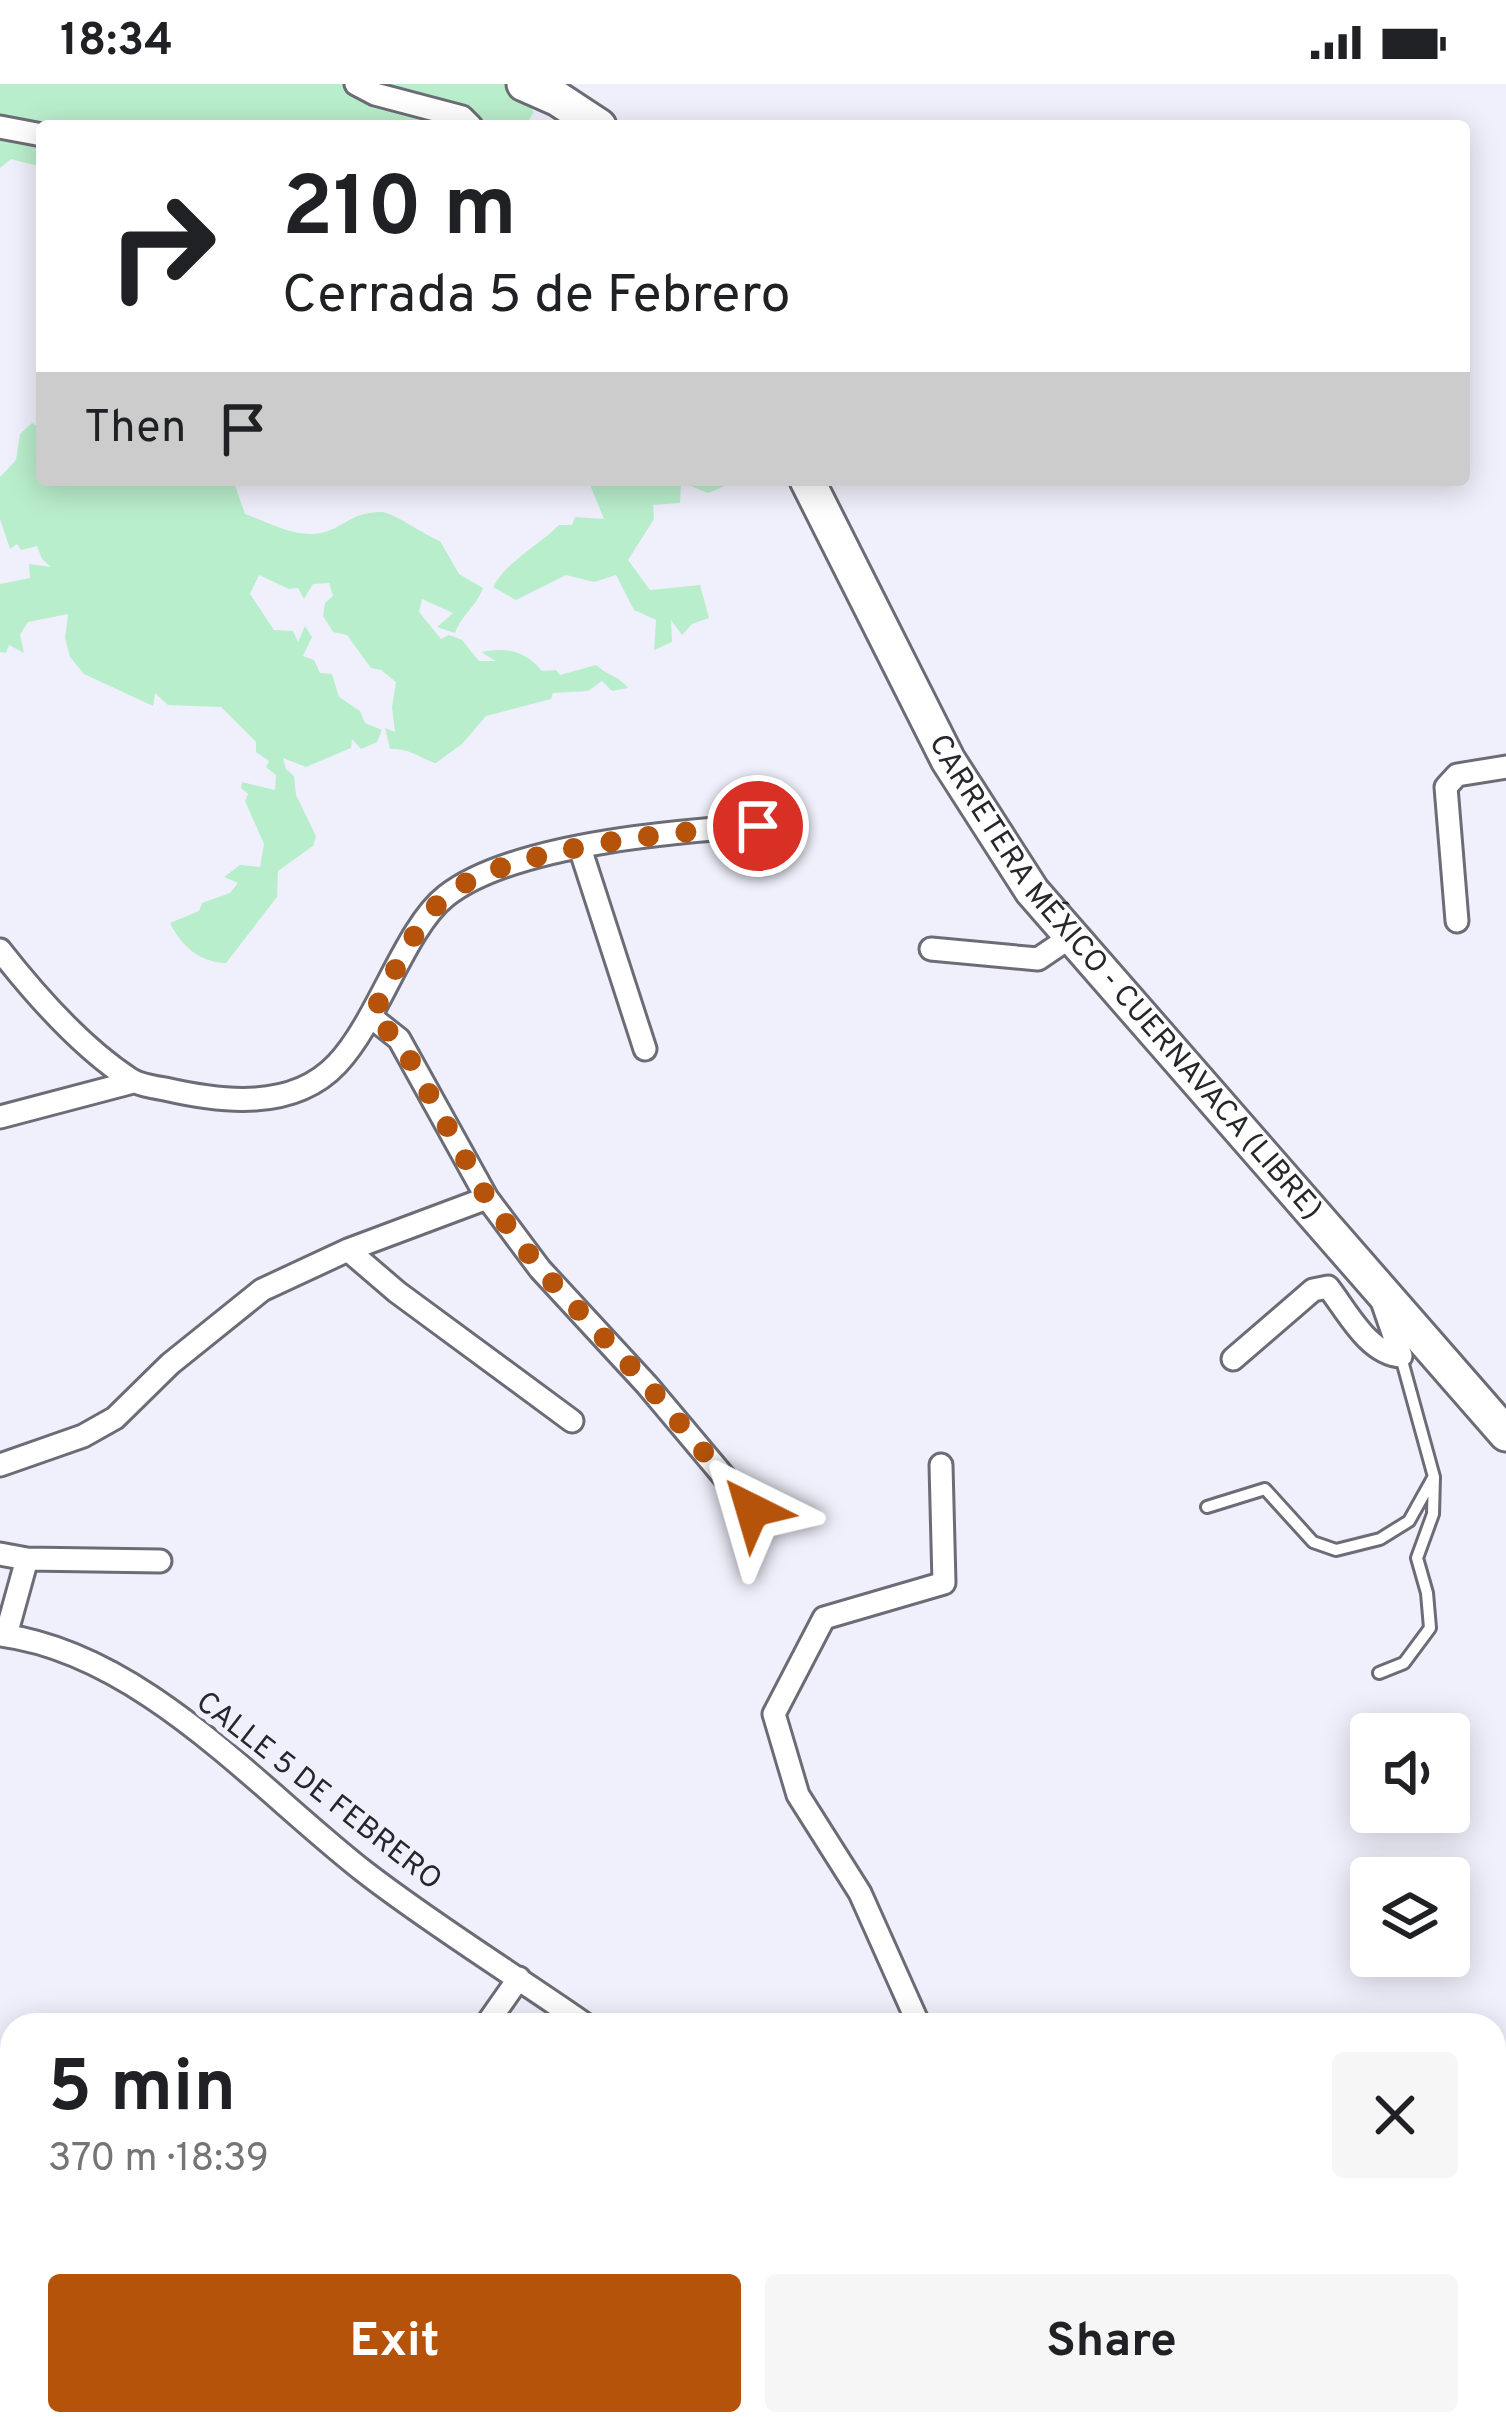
<!DOCTYPE html>
<meta charset="utf-8">
<style>
:root{--surface:#fff;--page:#f6f6f6;--text:#202124;--muted:#757577;--accent:#b45309}
body{margin:0;font-family:Overpass,sans-serif;background:var(--page);color:var(--text);height:100vh;display:flex;flex-direction:column;font-size:45px;white-space:nowrap}
*{box-sizing:border-box;margin:0}
p{font-size:39px;color:var(--muted)}
.icon{flex:none;width:66px;height:66px;fill:none;stroke:currentColor;stroke-width:2;stroke-linecap:round;stroke-linejoin:round}
.map{position:relative;flex:1;overflow:hidden}
.details{position:absolute;left:0px;top:1929px;width:1506px;height:423px;display:flex;flex-direction:column;background:var(--surface);border-radius:36px 36px 0 0;box-shadow:0 6px 30px #0003}
.details>*{flex:none}
.banner{position:absolute;left:36px;top:36px;width:1434px;height:366px;border-radius:12px;box-shadow:0 6px 30px #0003;background:#fff;color:var(--text);overflow:hidden}
.fabs{position:absolute;left:1350px;top:1629px;display:grid;gap:24px}
.fabs a{display:grid;place-items:center;width:120px;height:120px;border-radius:12px;background:var(--surface);box-shadow:0 6px 30px #0003;font-size:60px}
.pin{position:absolute;display:grid;place-items:center;width:102px;height:102px;color:#fff;margin:-51px;border:6px solid #fff;border-radius:50%;box-shadow:0 3px 12px #0007}
.me{position:absolute;width:132px;margin:-66px;rotate:320deg;stroke-linejoin:round;filter:drop-shadow(0 0 9px #0008)}
.turn{display:flex;align-items:center;gap:42px;height:252px;padding:0 48px;font-size:54px}
.turn .icon{width:156px;height:156px;stroke-width:2.5}
.turn b{display:block;font-size:84px;line-height:102px}
.then{display:flex;align-items:center;height:114px;padding:0 48px;background:#0003;gap:24px;font-size:45px}
.round{display:grid;place-items:center;flex:none;width:126px;height:126px;border-radius:12px;background:var(--page)}
.head{display:flex;align-items:center;justify-content:space-between;height:204px;padding:0 48px}
h1{font-size:72px;font-weight:700;line-height:90px}
.action{display:flex;gap:24px;margin-top:auto;padding:24px 48px}
.action a{flex:1;height:138px;border-radius:12px;background:var(--accent);color:#fff;font-size:48px;font-weight:700;line-height:138px;text-align:center}
.action a+a{background:var(--page);color:var(--text)}
.status{display:flex;justify-content:space-between;align-items:center;height:84px;padding:0 60px;background:var(--surface);direction:ltr}
.status svg{height:33px;fill:currentColor}
.map>svg:first-child{display:block}
</style>
<div class="status"><b>18:34</b><svg viewBox="0 0 49 12"><path d="M0 12V9h3v3zM5 12V6h3v6zM10 12V3h3v9zM15 12V0h3v12zM26 1h20v11H26zM47 4h2v5h-2z"/></svg></div>
<div class="map">
<svg width="1506" height="2350" viewBox="0 0 1506 2350">
<rect width="100%" height="100%" fill="#eff0fb"/>
<path fill="#b9eecc" d="M0 0H512L534 28 525 42H42V83L11 75 0 84Z
M32 339 42 345V396H233L245 430C270 439 301 457 328 447 349 439 352 429 381 428 393 428 424 451 440 457L459 490 483 504C476 523 462 530 455 549L437 543 453 529 422 515 419 528 441 555 449 551 462 556 479 577H496L481 568C506 563 525 566 542 587L556 586 560 591 596 581C607 591 619 592 628 604L612 607 602 597 588 607 553 609 551 615 486 632 462 660 436 679C418 674 411 664 390 665L385 644 395 648 392 623 396 598 381 586 371 584 347 551 333 548 323 532 325 519 333 512 329 499 313 500 304 515 298 504 289 505 259 491 250 510 274 546 293 547 298 558 305 542 312 553 303 572 314 576 320 589 332 590 339 613 360 627 365 639 382 646 377 658 361 665 352 655 351 664 306 683 283 674 286 685 294 692 296 711 316 752 313 762 278 787 277 813 226 879C201 879 181 862 170 839L199 827 202 819 230 809 238 799 224 793 240 781 260 783 264 760 245 717 248 710 241 704 242 698 275 706 276 691 266 683 269 677 256 668V658L221 623 168 621 155 609 153 622 84 590 70 573 65 554 68 530 28 538 20 551 24 569 9 561 6 569 0 568V500L30 494 29 480 51 483 42 475 37 462 21 466 17 460 10 465 0 435V393L16 376 20 350Z
M588 396H739L708 409 681 398 680 419 653 421 654 435 628 476 650 506 700 501 709 534 692 540 682 551 671 536 672 558 654 566 656 536 634 526 616 491 594 498 566 491 516 516 493 503C509 475 536 464 559 441H572L575 433 604 435Z"/>
<g fill="none" stroke-linecap="round" stroke-linejoin="round">
<defs>
<path id="lane" d="M1207 1423 1265 1405 1313 1458 1336 1466 1380 1455 1409 1437 1433 1394
M1379 1589 1404 1579 1430 1544 1427 1509 1417 1474 1433 1430 1434 1393 1401 1273"/>
<path id="street" d="M356 0 375 10 462 33 471 42
M0 43 42 51
M580 764 645 965
M1457 837 1446 703 1457 691 1506 683
M931 865 1038 875 1069 854
M0 866C36 912 81 963 130 995 139 1001 153 1003 165 1005 221 1018 293 1027 337 980 378 937 405 844 446 812 517 756 703 745 793 739
M371 933 399 955 487 1114 540 1185 647 1301 752 1426
M0 1033 133 998
M348 1166 397 1208 572 1337
M1233 1275 1313 1206 1328 1203C1347 1227 1368 1270 1401 1272L1382 1217
M0 1381 83 1352 115 1334 170 1280 262 1206 348 1166 487 1114
M0 1470 27 1475 160 1477
M0 1551C142 1569 258 1705 366 1789 436 1843 513 1890 586 1941
M6 1551 27 1475
M486 1941 519 1894
M919 1941 860 1809 798 1711 774 1630 824 1534 944 1499 941 1381
M1494 2047 1506 2034
M904 2340 910 2350
M1271 2340 1279 2350"/>
<g id="primary">
<path d="M524 0 558 15 599 42"/>
<path id="s1" d="M807 396 948 676 1032 807 1506 1350"/>
</g>
</defs>
<use href="#lane" stroke="#6b6c75" stroke-width="16"/>
<use href="#street" stroke="#6b6c75" stroke-width="27"/>
<use href="#primary" stroke="#6b6c75" stroke-width="39"/>
<use href="#lane" stroke="#fff" stroke-width="10"/>
<use href="#street" stroke="#fff" stroke-width="21"/>
<use href="#primary" stroke="#fff" stroke-width="33"/>
</g>
<g fill="none" stroke-linecap="round" stroke-linejoin="round">
<path stroke="#b45309" stroke-width="21" stroke-dasharray="0 37.8" d="M752 1426 647 1300 540 1185 487 1114 399 956 371 933C392 895 412 844 444 814 500 763 682 747 758 742"/>
</g>
<g text-anchor="middle" dominant-baseline="central" stroke-width="12" stroke-linejoin="round" paint-order="stroke">
<g font-size="30" fill="#26272b" stroke="#eff0fb">
<text stroke="none"><textPath href="#s1" startOffset="594">CARRETERA MÉXICO - CUERNAVACA (LIBRE)</textPath></text>
<text transform="translate(318 1708) rotate(38)">CALLE 5 DE FEBRERO</text>
</g>
</g>
</svg>
<div class="fabs">
<a><svg class="icon" aria-label="sound" viewBox="0 0 24 24"><path d="M4 9h4l5-4v14l-5-4H4zM17 9q2 3 0 6"/></svg></a>
<a><svg class="icon" aria-label="layers" viewBox="0 0 24 24"><path d="M12 4l9 5-9 5-9-5zM3 14l9 5 9-5"/></svg></a>
</div>
<div class="pin" style="left:758px;top:742px;background:#d93025"><svg class="icon" aria-label="arrive" viewBox="0 0 24 24"><path d="M6 21V4h12l-3 4 3 4H6"/></svg></div>
<svg class="me" style="left:752px;top:1426px" viewBox="-20 -20 40 40"><path d="M0-17L14 15 0 8-14 15z" fill="#b45309" stroke="#fff" stroke-width="4"/></svg>
<div class="banner">
<div class="turn"><svg class="icon" aria-label="right" viewBox="0 0 24 24"><path d="M7 20v-9h11M14 6l5 5-5 5"/></svg><div><b>210 m</b>Cerrada 5 de Febrero</div></div>
<div class="then">Then<svg class="icon" aria-label="arrive" viewBox="0 0 24 24"><path d="M6 21V4h12l-3 4 3 4H6"/></svg></div>
</div>
<section class="details">
<div class="head"><div><h1>5 min</h1><p>370 m · 18:39</p></div><a class="round"><svg class="icon" aria-label="close" viewBox="0 0 24 24"><path d="M6 6l12 12M18 6L6 18"/></svg></a></div>
<div class="action"><a>Exit</a><a>Share</a></div>
</section>
</div>
